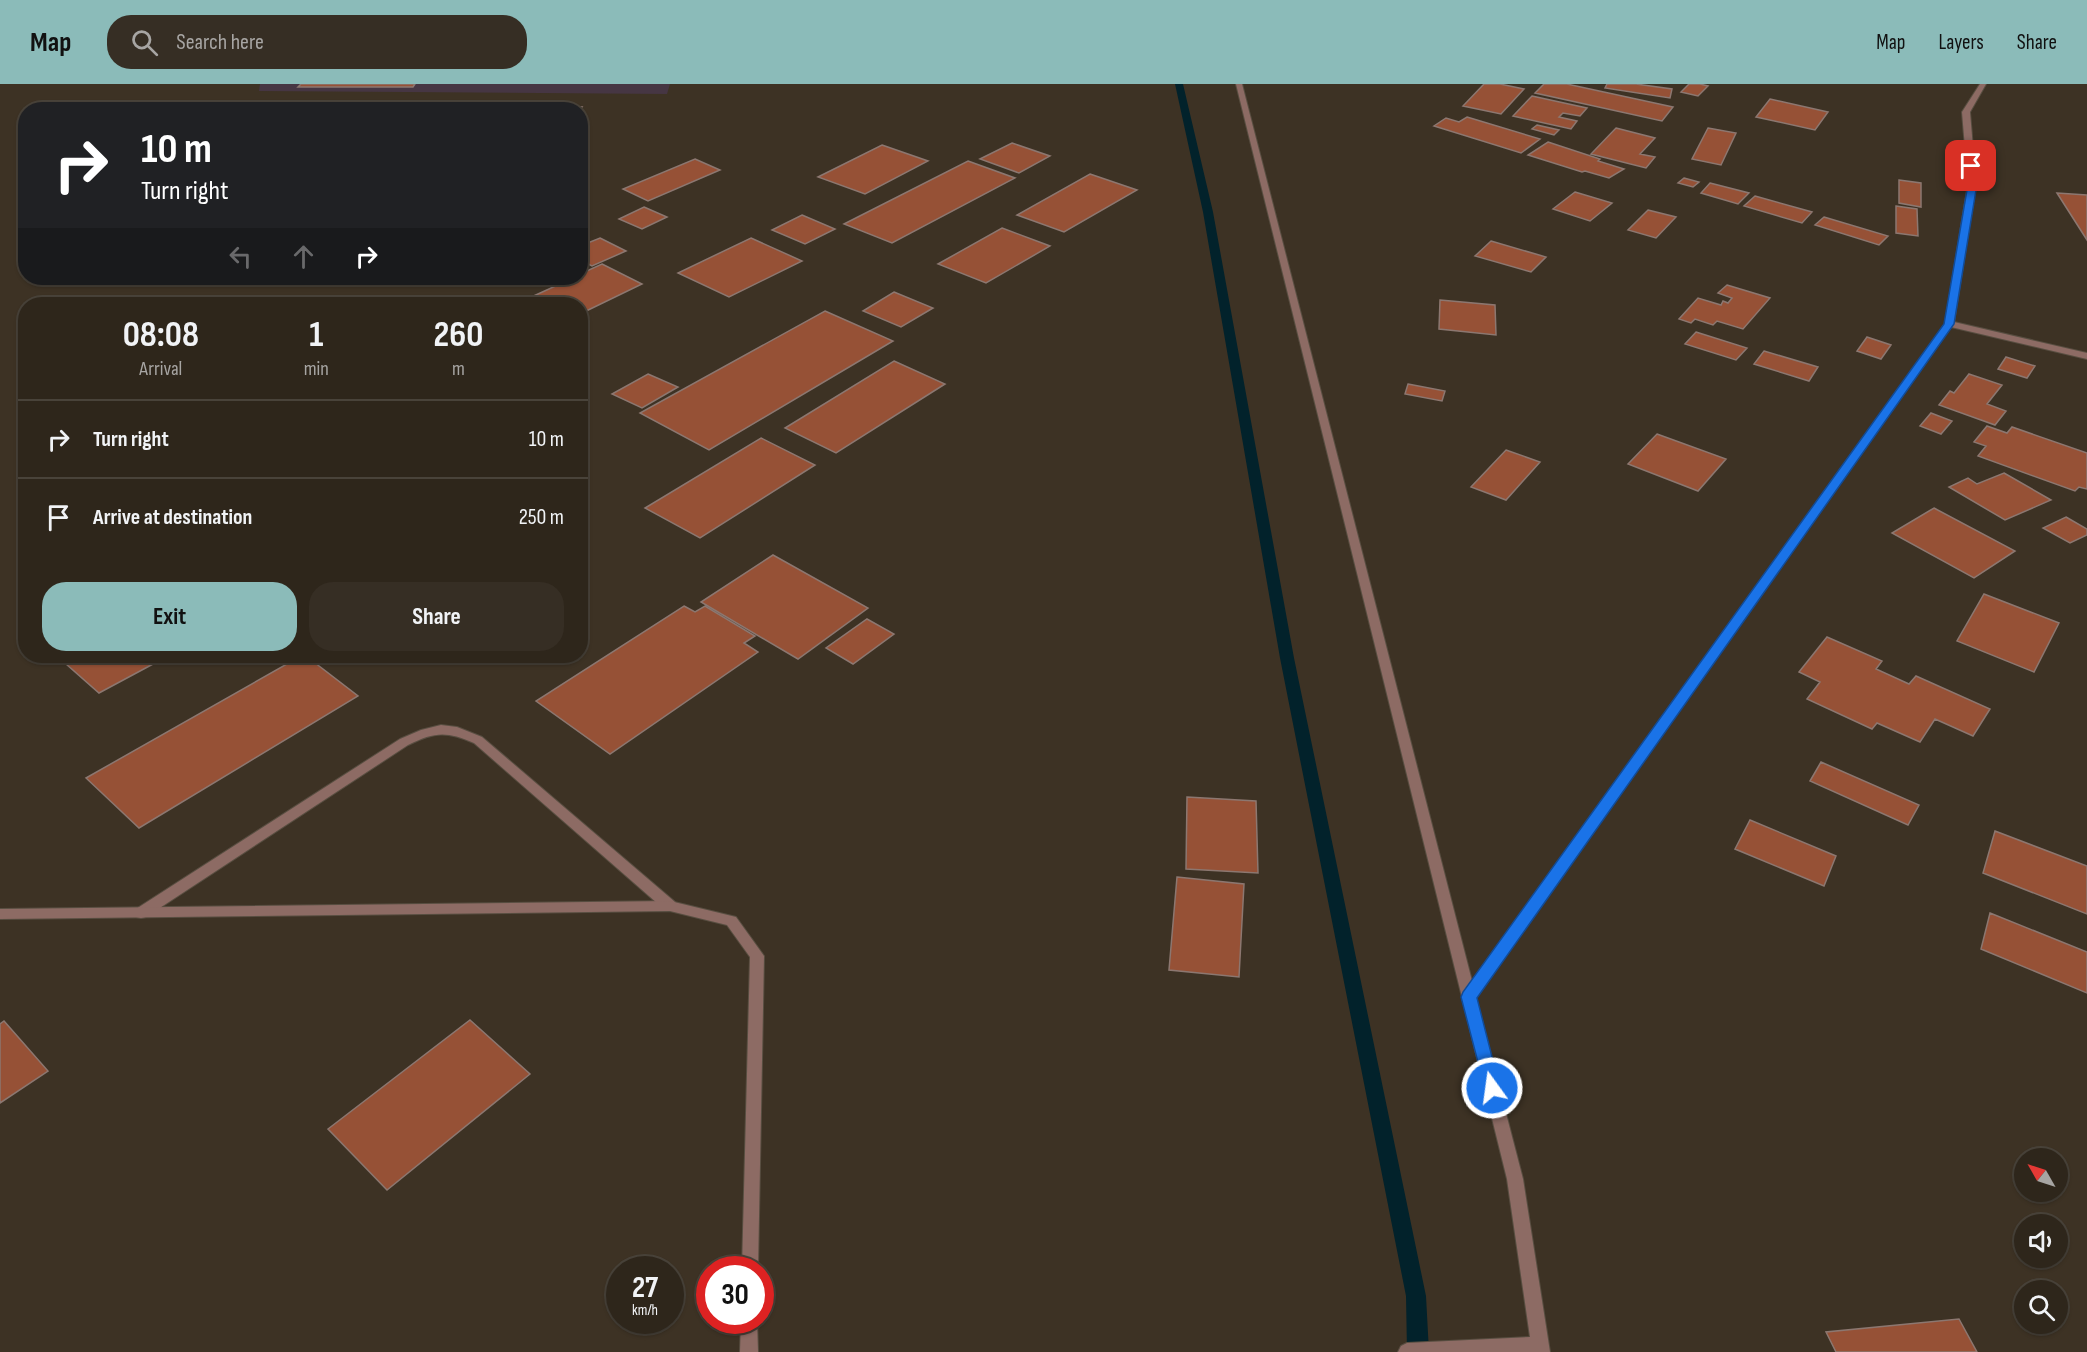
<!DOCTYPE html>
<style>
:root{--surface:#2e261b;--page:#362e24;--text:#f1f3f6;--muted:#a7a5a3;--line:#49433a;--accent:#8bbbb9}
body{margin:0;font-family:"Sofia Sans Condensed",sans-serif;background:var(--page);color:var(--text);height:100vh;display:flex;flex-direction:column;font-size:22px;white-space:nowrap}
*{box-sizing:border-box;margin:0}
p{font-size:20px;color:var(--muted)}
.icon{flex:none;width:33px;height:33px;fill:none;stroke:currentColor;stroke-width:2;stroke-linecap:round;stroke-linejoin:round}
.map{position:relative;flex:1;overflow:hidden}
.sheet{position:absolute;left:18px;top:213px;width:570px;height:366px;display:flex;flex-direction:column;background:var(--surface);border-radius:24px;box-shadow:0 2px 4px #0004,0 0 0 2px var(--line)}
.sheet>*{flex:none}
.hud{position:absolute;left:18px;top:18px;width:570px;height:183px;border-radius:24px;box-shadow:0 2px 4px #0004,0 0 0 2px var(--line);background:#202124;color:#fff;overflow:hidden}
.needle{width:39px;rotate:309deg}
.controls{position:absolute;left:2014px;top:1064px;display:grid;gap:12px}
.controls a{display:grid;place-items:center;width:54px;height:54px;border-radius:50%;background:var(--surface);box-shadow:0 2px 4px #0004,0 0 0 2px var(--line);font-size:30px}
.speed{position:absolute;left:606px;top:1172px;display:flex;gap:12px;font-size:30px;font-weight:700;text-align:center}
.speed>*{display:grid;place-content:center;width:78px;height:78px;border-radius:50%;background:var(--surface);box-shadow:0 2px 4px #0004,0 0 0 2px var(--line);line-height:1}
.speed small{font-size:15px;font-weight:400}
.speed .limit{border:9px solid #d22;background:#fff;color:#111}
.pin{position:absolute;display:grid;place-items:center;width:51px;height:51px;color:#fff;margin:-26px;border-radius:12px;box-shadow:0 3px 9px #0006}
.me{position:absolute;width:66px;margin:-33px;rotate:346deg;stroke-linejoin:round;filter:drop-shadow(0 0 4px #0008)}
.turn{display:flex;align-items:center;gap:21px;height:126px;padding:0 24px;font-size:27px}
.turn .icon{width:78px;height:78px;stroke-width:2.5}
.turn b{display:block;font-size:42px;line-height:51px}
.lanes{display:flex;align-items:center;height:57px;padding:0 24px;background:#0003;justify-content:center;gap:30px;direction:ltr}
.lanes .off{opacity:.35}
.eta{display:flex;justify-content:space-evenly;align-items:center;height:102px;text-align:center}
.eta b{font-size:36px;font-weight:700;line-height:42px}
.cta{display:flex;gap:12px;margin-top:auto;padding:12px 24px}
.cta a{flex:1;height:69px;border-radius:24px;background:var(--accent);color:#111;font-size:24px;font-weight:700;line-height:69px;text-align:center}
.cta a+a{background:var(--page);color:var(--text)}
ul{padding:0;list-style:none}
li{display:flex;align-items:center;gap:18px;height:78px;padding:0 24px;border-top:2px solid var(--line)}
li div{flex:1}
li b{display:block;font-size:22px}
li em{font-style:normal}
header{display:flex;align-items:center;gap:36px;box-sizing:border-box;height:84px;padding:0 30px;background:var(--accent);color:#111}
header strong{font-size:28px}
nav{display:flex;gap:33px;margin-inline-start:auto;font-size:21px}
.search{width:420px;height:54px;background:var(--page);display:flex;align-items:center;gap:15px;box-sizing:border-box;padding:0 21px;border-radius:24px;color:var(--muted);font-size:22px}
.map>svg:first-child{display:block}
</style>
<header>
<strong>Map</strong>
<div class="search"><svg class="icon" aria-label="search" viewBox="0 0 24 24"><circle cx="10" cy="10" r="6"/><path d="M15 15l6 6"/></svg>Search here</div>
<nav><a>Map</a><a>Layers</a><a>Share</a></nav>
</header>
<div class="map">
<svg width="2087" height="1268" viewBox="0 0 2087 1268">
<rect width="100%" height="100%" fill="#3d3224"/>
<path fill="#463643" d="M260 0H670L667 10 259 7Z"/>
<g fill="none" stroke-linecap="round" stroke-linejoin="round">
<path fill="#02222b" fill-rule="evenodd" d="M1175 0H1183L1213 128 1294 574 1426 1212 1429 1268H1407L1406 1212 1280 574 1203 128Z"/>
</g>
<path fill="#965136" stroke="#8c7770" stroke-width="1.5" d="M301 0H415L413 3H298Z
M1484 0H1500L1524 5 1501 30 1463 22Z
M1544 0H1567L1673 23 1662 37 1535 9Z
M1607 0H1636L1672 5 1670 14 1605 4Z
M1689 0H1700L1708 2 1698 12 1681 8Z
M1532 12 1587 24 1580 32 1563 29 1559 33 1577 37 1571 45 1513 32Z
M1770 15 1828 28 1815 46 1756 33Z
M526 22 582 23 580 26H524Z
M1467 33 1540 55 1521 69 1434 42 1446 34 1459 38Z
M1537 41 1559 46 1554 51 1532 45Z
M1616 44 1655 54 1640 70 1655 73 1646 84 1591 70Z
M1708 44 1736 49 1721 81 1692 75Z
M1548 58 1600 75 1598 77 1624 85 1609 94 1585 87 1582 88 1528 71Z
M1012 59 1050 72 1019 89 980 75Z
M882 61 928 77 865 110 818 93Z
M695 75 720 86 648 117 623 105Z
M968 77 1015 94 892 159 844 140Z
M1090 90 1137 106 1064 148 1017 131Z
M1684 94 1699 98 1693 103 1678 99Z
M1899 96 1921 99V123L1899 119Z
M1710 99 1749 109 1738 120 1701 109Z
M1575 108 1612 119 1590 137 1553 125Z
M2057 109 2087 111V156Z
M1755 112 1812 128 1802 139 1744 122Z
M1896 122 1917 125 1918 152 1896 149Z
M644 123 667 133 642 145 619 135Z
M1648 126 1676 133 1656 154 1628 146Z
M802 131 835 145 805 160 772 146Z
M1824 133 1888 152 1879 161 1815 141Z
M1002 144 1050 162 986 199 938 180Z
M600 154 626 167 592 182 580 176V162Z
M751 154 802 177 729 213 678 189Z
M1491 157 1546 173 1531 188 1475 172Z
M602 180 642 200 580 230V220H516L573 194H580V190Z
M1727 201 1770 214 1743 245 1717 237 1713 241 1695 235 1691 239 1679 235 1698 214 1721 221 1723 217 1728 219 1732 214 1718 209Z
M894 208 933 224 901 243 863 227Z
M1440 216 1495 221 1496 251 1439 245Z
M825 227 893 257 709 366 640 329Z
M1696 248 1747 264 1736 276 1685 260Z
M1867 253 1891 261 1881 275 1857 267Z
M1764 267 1818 283 1809 297 1754 280Z
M2006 273 2035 282 2027 294 1998 285Z
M894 277 945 300 836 369 785 344Z
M648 290 678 303 642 324 612 310Z
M1969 290 2002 301 1987 320 2006 327 1995 341 1939 321 1950 307 1954 309Z
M1408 300 1445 307 1442 317 1405 310Z
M1931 329 1952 337 1941 350 1920 342Z
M1987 342 2007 349 2012 343 2087 369V405L2079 403 2075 407 1978 372 1986 362 1974 358Z
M1657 350 1726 375 1698 407 1628 380Z
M761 354 815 381 700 454 645 424Z
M1506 366 1540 378 1506 416 1471 403Z
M2004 389 2051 416 2005 436 1949 403 1968 394 1977 400Z
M1934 424 2015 467 1974 494 1892 449Z
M2066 433 2087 445V451L2070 459 2043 444Z
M773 471 868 524 798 575 701 518Z
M1984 510 2059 539 2034 588 1957 557Z
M684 522 695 528 705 522 755 552 744 559 758 568 610 670 536 617Z
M867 535 894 550 853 580 826 564Z
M1827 553 1882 577 1876 585 1909 600 1916 592 1990 625 1973 652 1935 635 1920 658 1877 639 1872 645 1807 615 1820 598 1799 588Z
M57 572H168L99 609Z
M301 572H306L358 612 139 744 86 694Z
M1821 678 1919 721 1908 741 1810 697Z
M1187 713 1256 717 1258 789 1186 785Z
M1750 736 1836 772 1824 802 1735 765Z
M1995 747 2087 782V830L1983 789Z
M1177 793 1244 800 1239 893 1169 886Z
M1990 829 2087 868V909L1981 865Z
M470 936 530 990 387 1106 328 1045Z
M4 937 48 987 0 1019V940Z
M1959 1235 1977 1268H1836L1826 1248Z"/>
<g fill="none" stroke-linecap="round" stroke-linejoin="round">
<defs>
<path id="lane" d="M441 641 457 643 482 653 675 818 677 822 675 826 670 827 665 826 474 659C446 647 435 648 408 661L146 833 141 834 136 833 134 829 136 825 400 655 421 646Z"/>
<path id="street" d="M1236 0H1242L1472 897 1945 240 1968 100 1962 28 1980 0H1986L1970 28 1976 100 1954 238 2087 269V275L1951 243 1476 914 1523 1095 1550 1268H1398L1401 1262 1407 1259 1530 1253 1507 1095Z
M670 817 736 833 764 872 758 1185H742L750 873 727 841 670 827 0 835V825Z
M741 1236H757L758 1268H740Z"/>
</defs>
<use href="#lane" stroke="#584e41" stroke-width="2"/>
<use href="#street" stroke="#584e41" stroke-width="2"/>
<use href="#lane" fill="#8d6b64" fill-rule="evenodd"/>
<use href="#street" fill="#8d6b64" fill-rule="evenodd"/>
</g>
<path fill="#1a73e8" stroke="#114b97" stroke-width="1.5" d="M1968 80 1975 82 1977 100 1954 240 1477 914 1500 1004 1498 1009 1492 1011 1486 1009 1461 913 1463 908 1944 240 1968 100Z"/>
</svg>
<div class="controls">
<a><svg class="needle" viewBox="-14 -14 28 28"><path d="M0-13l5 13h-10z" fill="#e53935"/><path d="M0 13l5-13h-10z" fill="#a7a5a3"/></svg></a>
<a><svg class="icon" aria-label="sound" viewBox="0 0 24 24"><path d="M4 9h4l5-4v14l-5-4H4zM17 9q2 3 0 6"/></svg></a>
<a><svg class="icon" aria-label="search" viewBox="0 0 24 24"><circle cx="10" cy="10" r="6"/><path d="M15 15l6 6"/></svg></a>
</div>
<div class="speed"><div>27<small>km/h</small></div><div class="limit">30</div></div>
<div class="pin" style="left:1971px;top:82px;background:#d93025"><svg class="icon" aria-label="arrive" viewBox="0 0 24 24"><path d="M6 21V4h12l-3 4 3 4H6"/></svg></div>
<svg class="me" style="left:1492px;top:1004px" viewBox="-20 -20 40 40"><circle r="17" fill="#1a73e8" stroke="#fff" stroke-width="3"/><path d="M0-11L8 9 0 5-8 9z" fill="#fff"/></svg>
<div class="hud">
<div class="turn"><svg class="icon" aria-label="right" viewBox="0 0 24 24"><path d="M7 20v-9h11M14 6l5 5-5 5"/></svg><div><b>10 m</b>Turn right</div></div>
<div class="lanes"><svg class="icon off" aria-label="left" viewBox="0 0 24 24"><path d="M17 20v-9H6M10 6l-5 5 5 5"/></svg><svg class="icon off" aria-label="ahead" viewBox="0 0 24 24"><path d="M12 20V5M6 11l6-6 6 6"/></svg><svg class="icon" aria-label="right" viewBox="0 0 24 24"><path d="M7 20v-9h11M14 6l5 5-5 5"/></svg></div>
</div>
<section class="sheet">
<div class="eta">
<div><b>08:08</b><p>Arrival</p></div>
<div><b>1</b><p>min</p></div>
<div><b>260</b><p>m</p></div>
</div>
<ul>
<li><svg class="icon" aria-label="right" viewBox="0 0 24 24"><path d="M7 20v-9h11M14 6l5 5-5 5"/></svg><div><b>Turn right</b></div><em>10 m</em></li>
<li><svg class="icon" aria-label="arrive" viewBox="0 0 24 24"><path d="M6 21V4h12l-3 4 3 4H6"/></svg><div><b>Arrive at destination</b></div><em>250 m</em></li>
</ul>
<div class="cta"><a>Exit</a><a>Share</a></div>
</section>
</div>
